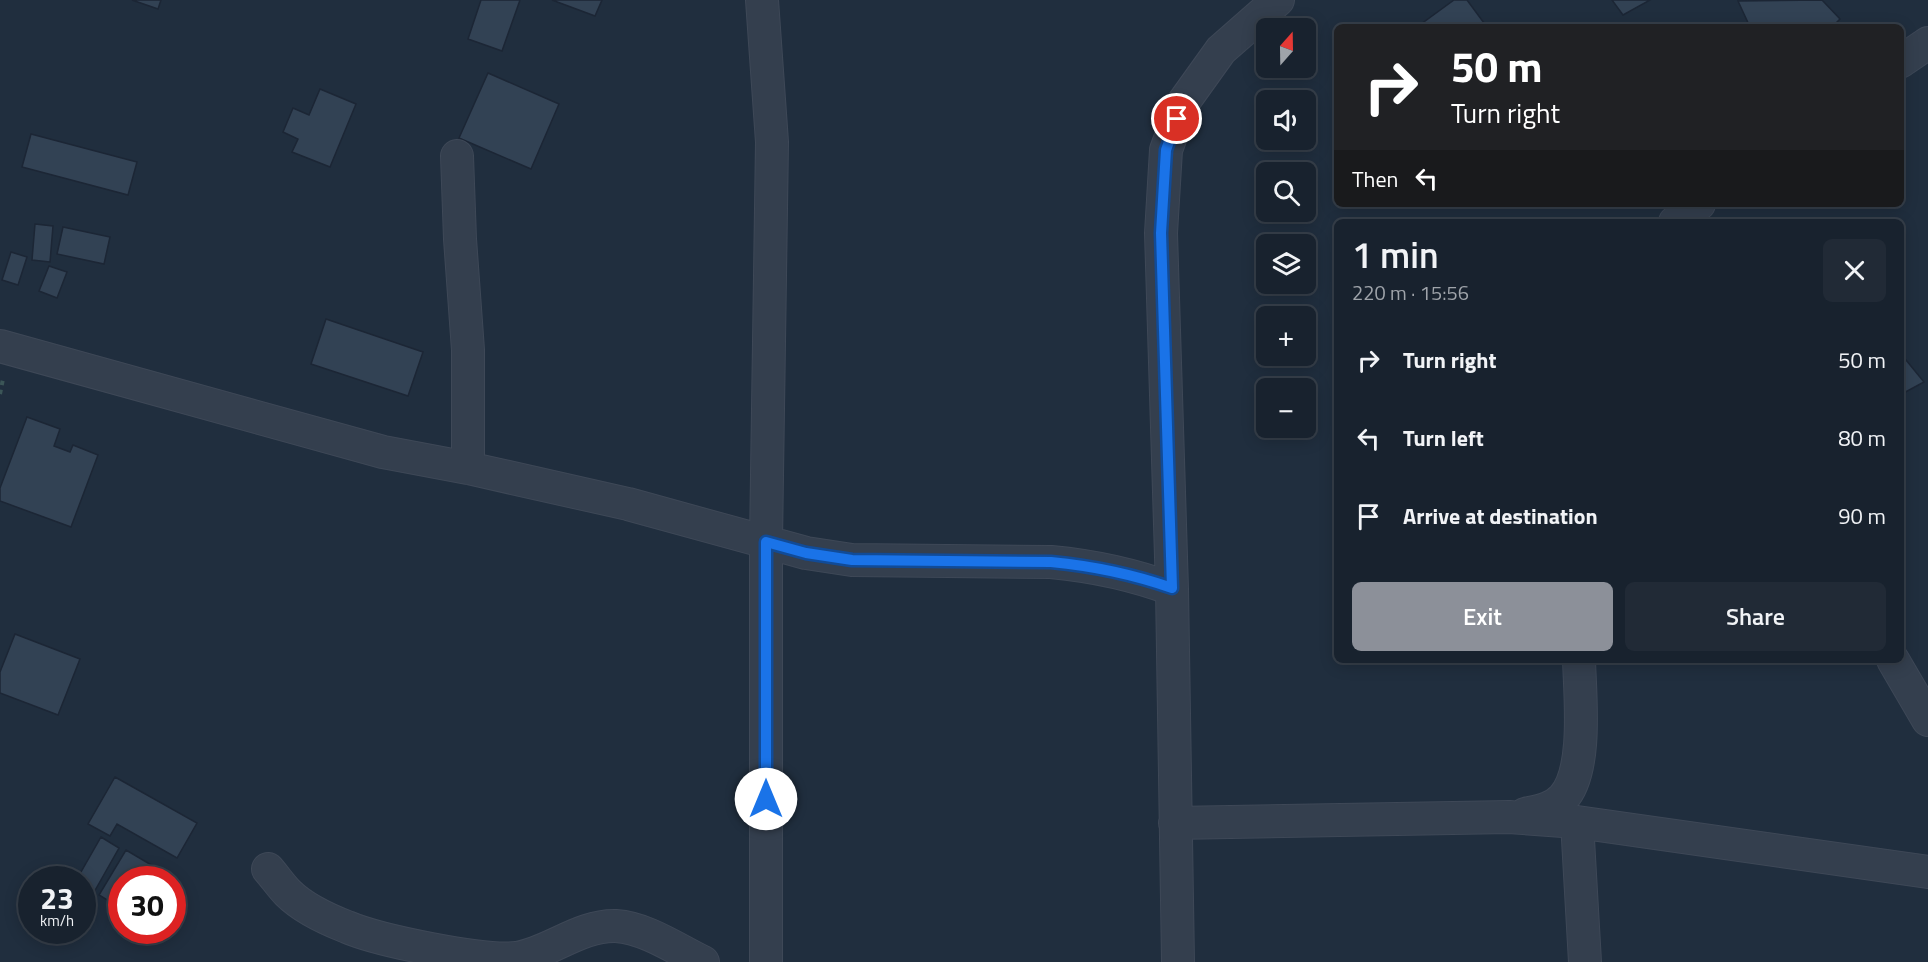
<!DOCTYPE html>
<meta charset="utf-8">
<style>
:root{--surface:#18222e;--page:#212a36;--text:#f1f3f6;--muted:#9fa4aa;--line:#363f4a;--accent:#8c9099}
body{margin:0;font-family:"Titillium Web",sans-serif;background:var(--page);color:var(--text);height:100vh;display:flex;flex-direction:column;font-size:22px;white-space:nowrap}
*{box-sizing:border-box;margin:0}
p{font-size:20px;color:var(--muted)}
.icon{flex:none;width:33px;height:33px;fill:none;stroke:currentColor;stroke-width:2;stroke-linecap:round;stroke-linejoin:round}
.map{position:relative;flex:1;overflow:hidden}
.side{position:absolute;left:1334px;top:219px;width:570px;height:444px;display:flex;flex-direction:column;background:var(--surface);border-radius:9px;box-shadow:0 3px 15px #0003,0 0 0 2px var(--line)}
.side>*{flex:none}
.top-card{position:absolute;left:1334px;top:24px;width:570px;height:183px;border-radius:9px;box-shadow:0 3px 15px #0003,0 0 0 2px var(--line);background:#202124;color:#fff;overflow:hidden}
.needle{width:39px;rotate:20deg}
.tools{position:absolute;left:1256px;top:18px;display:grid;gap:12px}
.tools a{display:grid;place-items:center;width:60px;height:60px;border-radius:9px;background:var(--surface);box-shadow:0 3px 15px #0003,0 0 0 2px var(--line);font-size:30px}
.speed{position:absolute;left:18px;top:866px;display:flex;gap:12px;font-size:30px;font-weight:700;text-align:center}
.speed>*{display:grid;place-content:center;width:78px;height:78px;border-radius:50%;background:var(--surface);box-shadow:0 3px 15px #0003,0 0 0 2px var(--line);line-height:1}
.speed small{font-size:15px;font-weight:400}
.speed .limit{border:9px solid #d22;background:#fff;color:#111}
.pin{position:absolute;display:grid;place-items:center;width:51px;height:51px;color:#fff;margin:-26px;border:3px solid #fff;border-radius:50%;box-shadow:0 2px 6px #0007}
.me{position:absolute;width:66px;margin:-33px;rotate:0deg;stroke-linejoin:round;filter:drop-shadow(0 0 4px #0008)}
.turn{display:flex;align-items:center;gap:21px;height:126px;padding:0 18px;font-size:27px}
.turn .icon{width:78px;height:78px;stroke-width:2.5}
.turn b{display:block;font-size:42px;line-height:51px}
.then{display:flex;align-items:center;height:57px;padding:0 18px;background:#0003;gap:12px;font-size:22px}
.round{display:grid;place-items:center;flex:none;width:63px;height:63px;border-radius:9px;background:var(--page)}
.summary{display:flex;align-items:center;justify-content:space-between;height:102px;padding:0 18px}
h1{font-size:36px;font-weight:600;line-height:45px}
.action{display:flex;gap:12px;margin-top:auto;padding:12px 18px}
.action a{flex:1;height:69px;border-radius:9px;background:var(--accent);color:#fff;font-size:24px;font-weight:600;line-height:69px;text-align:center}
.action a+a{background:var(--page);color:var(--text)}
ul{padding:0;list-style:none}
li{display:flex;align-items:center;gap:18px;height:78px;padding:0 18px}
li div{flex:1}
li b{display:block;font-size:22px}
li em{font-style:normal}
.map>svg:first-child{display:block}
</style>
<div class="map">
<svg width="1928" height="962" viewBox="0 0 1928 962">
<rect width="100%" height="100%" fill="#202e3e"/>
<path fill="#324254" stroke="#1c2635" stroke-width="1.5" d="M132 0H161L158 9Z
M481 0H520L502 51 468 39Z
M552 0H602L595 16Z
M1454 0H1467L1487 27H1417Z
M1612 0H1650L1623 15Z
M1822 0 1840 19 1832 27H1750L1738 1Z
M488 73 559 104 531 169 459 138Z
M320 89 356 104 330 167 292 152 298 139 283 132 293 108 309 115Z
M31 134 137 162 128 195 22 167Z
M35 224 53 226 50 262 32 260Z
M63 227 110 237 104 264 57 254Z
M11 252 27 257 18 285 2 280Z
M49 266 67 272 57 298 39 291Z
M326 319 423 352 408 396 311 364Z
M1906 360 1924 382 1900 395V363Z
M27 417 60 429 54 446 70 452 73 445 98 455 71 527 0 501V488Z
M15 634 80 659 58 715 0 693V672Z
M115 777 197 823 177 858 117 824 110 836 88 824Z
M101 837 119 848 89 901 82 897V879H77Z
M126 850 170 876 168 879H122V909L99 895Z"/>
<g fill="none" stroke-linecap="round" stroke-linejoin="round">
<defs>
<path id="street" d="M762 0 772 142 766 542V962
M1900 62 1928 43
M457 156 460 239 468 350V468
M1675 222 1699 204
M0 346 383 452 468 468 628 504 806 553 852 560 1051 562C1093 566 1132 574 1172 589
M1893 660 1928 720
M1525 814C1538 811 1553 809 1563 798 1588 771 1580 695 1579 660
M1577 822 1585 962
M1175 823 1509 817 1577 822 1928 872
M268 869C275 877 281 886 288 893 303 908 329 920 347 927 380 941 484 962 517 958 551 952 580 925 616 926 646 928 676 949 703 962
M1178 962 1172 589 1161 233 1166 150 1183 103 1221 50 1278 0"/>
</defs>
<use href="#street" stroke="#3e4857" stroke-width="34"/>
<path stroke="#3b5557" stroke-width="4" stroke-dasharray="4.5 4.5" stroke-linecap="butt" d="M0 394 3 379"/>
<use href="#street" stroke="#343f4e" stroke-width="32"/>
</g>
<g fill="none" stroke-linecap="round" stroke-linejoin="round">
<defs>
<path id="route" d="M766 799V542L806 553 852 560 1051 562C1093 566 1132 574 1172 588L1161 233 1166 150 1177 119"/>
</defs>
<use href="#route" stroke="#114b97" stroke-width="15"/>
<use href="#route" stroke="#1a73e8" stroke-width="10"/>
</g>
</svg>
<div class="tools">
<a><svg class="needle" viewBox="-14 -14 28 28"><path d="M0-13l5 13h-10z" fill="#e53935"/><path d="M0 13l5-13h-10z" fill="#9fa4aa"/></svg></a>
<a><svg class="icon" aria-label="sound" viewBox="0 0 24 24"><path d="M4 9h4l5-4v14l-5-4H4zM17 9q2 3 0 6"/></svg></a>
<a><svg class="icon" aria-label="search" viewBox="0 0 24 24"><circle cx="10" cy="10" r="6"/><path d="M15 15l6 6"/></svg></a>
<a><svg class="icon" aria-label="layers" viewBox="0 0 24 24"><path d="M12 4l9 5-9 5-9-5zM3 14l9 5 9-5"/></svg></a>
<a>+</a>
<a>−</a>
</div>
<div class="speed"><div>23<small>km/h</small></div><div class="limit">30</div></div>
<div class="pin" style="left:1177px;top:119px;background:#d93025"><svg class="icon" aria-label="arrive" viewBox="0 0 24 24"><path d="M6 21V4h12l-3 4 3 4H6"/></svg></div>
<svg class="me" style="left:766px;top:799px" viewBox="-20 -20 40 40"><circle r="19" fill="#fff"/><path d="M0-13L10 11 0 6-10 11z" fill="#1a73e8"/></svg>
<div class="top-card">
<div class="turn"><svg class="icon" aria-label="right" viewBox="0 0 24 24"><path d="M7 20v-9h11M14 6l5 5-5 5"/></svg><div><b>50 m</b>Turn right</div></div>
<div class="then">Then<svg class="icon" aria-label="left" viewBox="0 0 24 24"><path d="M17 20v-9H6M10 6l-5 5 5 5"/></svg></div>
</div>
<section class="side">
<div class="summary"><div><h1>1 min</h1><p>220 m · 15:56</p></div><a class="round"><svg class="icon" aria-label="close" viewBox="0 0 24 24"><path d="M6 6l12 12M18 6L6 18"/></svg></a></div>
<ul>
<li><svg class="icon" aria-label="right" viewBox="0 0 24 24"><path d="M7 20v-9h11M14 6l5 5-5 5"/></svg><div><b>Turn right</b></div><em>50 m</em></li>
<li><svg class="icon" aria-label="left" viewBox="0 0 24 24"><path d="M17 20v-9H6M10 6l-5 5 5 5"/></svg><div><b>Turn left</b></div><em>80 m</em></li>
<li><svg class="icon" aria-label="arrive" viewBox="0 0 24 24"><path d="M6 21V4h12l-3 4 3 4H6"/></svg><div><b>Arrive at destination</b></div><em>90 m</em></li>
</ul>
<div class="action"><a>Exit</a><a>Share</a></div>
</section>
</div>
